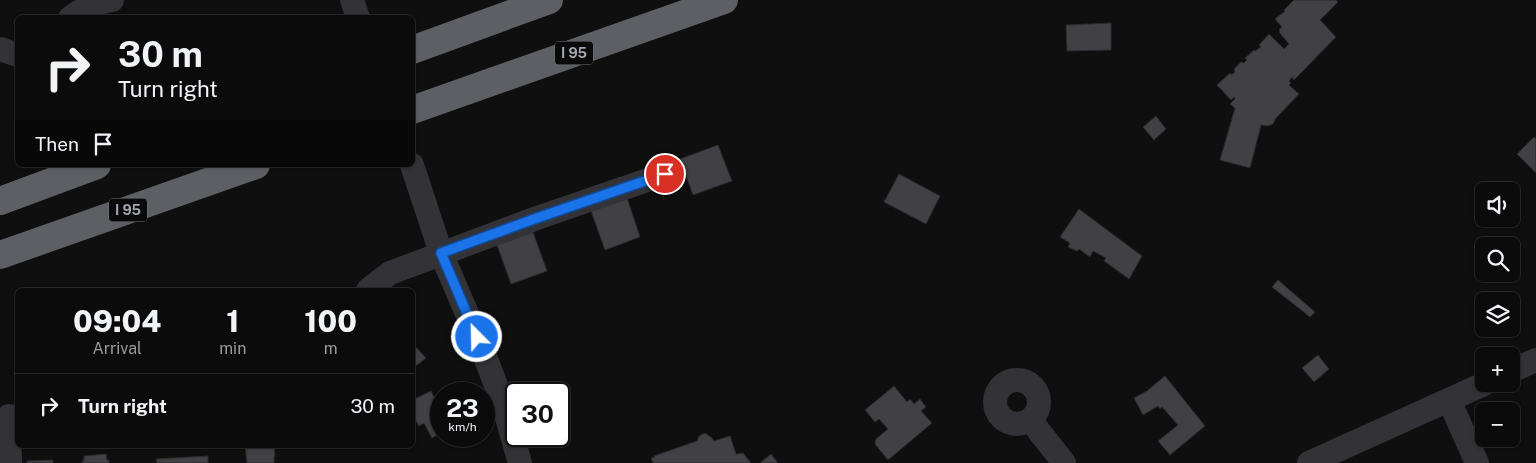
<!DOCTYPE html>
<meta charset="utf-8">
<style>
:root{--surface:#0b0b0c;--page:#19191a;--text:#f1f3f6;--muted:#9a9b9d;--line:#2b2b2d}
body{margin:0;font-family:"Public Sans",sans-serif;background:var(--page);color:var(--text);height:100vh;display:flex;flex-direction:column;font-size:19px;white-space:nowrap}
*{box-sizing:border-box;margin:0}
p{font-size:16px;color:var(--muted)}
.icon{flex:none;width:28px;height:28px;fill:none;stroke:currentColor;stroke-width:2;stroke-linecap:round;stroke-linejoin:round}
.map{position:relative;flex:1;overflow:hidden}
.details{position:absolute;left:15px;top:288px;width:400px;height:160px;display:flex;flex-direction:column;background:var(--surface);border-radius:8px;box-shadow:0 1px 4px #0004,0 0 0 1px var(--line)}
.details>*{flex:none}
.top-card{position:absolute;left:15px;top:15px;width:400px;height:152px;border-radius:8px;box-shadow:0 1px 4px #0004,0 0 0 1px var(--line);background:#0b0b0c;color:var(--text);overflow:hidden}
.buttons{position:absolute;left:1475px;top:182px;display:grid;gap:10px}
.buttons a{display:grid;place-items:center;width:45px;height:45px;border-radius:8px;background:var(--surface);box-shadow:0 1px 4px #0004,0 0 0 1px var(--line);font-size:25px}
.speed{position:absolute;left:430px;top:382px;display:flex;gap:10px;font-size:25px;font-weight:700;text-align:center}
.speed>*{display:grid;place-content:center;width:65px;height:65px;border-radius:50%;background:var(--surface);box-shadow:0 1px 4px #0004,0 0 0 1px var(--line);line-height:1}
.speed small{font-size:12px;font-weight:400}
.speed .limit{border:2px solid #111;border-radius:8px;background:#fff;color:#111}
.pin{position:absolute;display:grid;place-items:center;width:42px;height:42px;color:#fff;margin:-21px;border:2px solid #fff;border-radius:50%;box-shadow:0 1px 5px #0007}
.me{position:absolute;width:55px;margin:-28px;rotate:337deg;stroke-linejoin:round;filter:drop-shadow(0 0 4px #0008)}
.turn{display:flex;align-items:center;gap:18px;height:105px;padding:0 20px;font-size:22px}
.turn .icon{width:65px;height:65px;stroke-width:2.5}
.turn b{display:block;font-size:35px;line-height:42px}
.then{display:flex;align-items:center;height:48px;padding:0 20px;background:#0003;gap:10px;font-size:19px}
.eta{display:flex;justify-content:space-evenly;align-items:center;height:85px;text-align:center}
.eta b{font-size:30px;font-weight:800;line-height:35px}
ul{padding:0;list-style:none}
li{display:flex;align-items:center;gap:15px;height:65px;padding:0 20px;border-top:1px solid var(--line)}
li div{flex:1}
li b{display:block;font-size:19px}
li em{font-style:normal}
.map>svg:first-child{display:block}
</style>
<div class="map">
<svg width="1536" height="463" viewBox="0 0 1536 463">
<rect width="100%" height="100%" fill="#0f0f10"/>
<path fill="#414145" stroke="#2a292c" d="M1294 0H1336L1338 2 1320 20 1336 37 1294 80 1292 77 1289 81 1291 83 1289 85 1299 94 1276 118 1273 124 1267 126 1261 125 1250 168 1220 160 1235 108 1230 104 1235 99 1234 97 1231 100 1217 85 1230 73 1231 75 1235 72 1234 69 1241 62 1244 63 1247 60 1245 58 1254 50 1255 51 1261 47 1259 45 1269 34 1284 49 1289 44 1279 32 1280 31 1279 29 1282 27 1275 19 1285 11 1284 10Z
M1111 23V50L1067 51 1066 25Z
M1156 116 1166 129 1154 140 1143 127Z
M1534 137 1536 139V173L1517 154Z
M718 145 732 181 693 195 680 159Z
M899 174 940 196 926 224 884 202Z
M627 198 640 237 605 250 591 211Z
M1079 209 1142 256 1129 279 1104 261 1106 258 1093 251 1090 257 1079 249 1077 251 1068 247 1070 243 1060 237Z
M533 232 547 271 511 284 497 245Z
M1278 280 1315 312 1310 317 1272 287Z
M412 343 426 358 412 369Z
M1318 355 1329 369 1314 382 1302 368Z
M1165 376 1205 426 1170 455 1158 441 1178 425 1162 407 1160 409 1158 406 1143 415 1134 398 1147 391Z
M894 386 907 402 910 399 914 404 920 399 926 407 921 411 932 423 888 460 875 444 876 439 888 429 879 419 875 422 865 410Z
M431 391 436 401 441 399V433L432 438 424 423 419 426 412 414V400Z
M705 433 712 438 714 441 730 436 736 454 743 453 751 463H653L651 458 655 457 654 456 697 441 699 436Z
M245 445H274L275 457H274V463H247Z
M106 454 107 460H109V463H82V461H84V456Z
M771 454 778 463H760Z
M208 456V463H157L156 459Z
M53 460V463H27V461Z"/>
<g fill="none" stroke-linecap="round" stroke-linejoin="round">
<path stroke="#333337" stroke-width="24" d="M352 0 358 18
M70 18C83 8 95 3 112 0
M0 49 18 55
M412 165 441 253 483 351 503 404 520 463
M368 290 390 273 537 218 665 174
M1511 371 1536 360
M995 402a22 22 0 1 1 44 0a22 22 0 1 1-44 0Z
M1449 400 1477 463
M9 416 10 463
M1031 421 1064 463
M1309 463 1484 384"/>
<path stroke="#5d5f65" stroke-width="28" d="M412 50 549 0
M412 110 724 0
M0 201 97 165
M0 255 256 165"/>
</g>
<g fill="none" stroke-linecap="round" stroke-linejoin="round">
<defs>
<path id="route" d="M477 337 441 253 537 218 665 174"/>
</defs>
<use href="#route" stroke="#114b97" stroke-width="12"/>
<use href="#route" stroke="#1a73e8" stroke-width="9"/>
</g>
<g text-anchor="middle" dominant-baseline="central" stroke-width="5" stroke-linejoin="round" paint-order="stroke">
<g fill="#0a0a0b" stroke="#74767e" stroke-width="1">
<rect x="555" y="41.5" width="38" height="23" rx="4"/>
<rect x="109" y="198.5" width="38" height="23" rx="4"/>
</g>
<g font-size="14" font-weight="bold" fill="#a2a5af">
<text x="574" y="53">I 95</text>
<text x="128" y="210">I 95</text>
</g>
</g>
</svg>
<div class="buttons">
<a><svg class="icon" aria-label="sound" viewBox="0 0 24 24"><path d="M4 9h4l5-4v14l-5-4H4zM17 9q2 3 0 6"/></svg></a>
<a><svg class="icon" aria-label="search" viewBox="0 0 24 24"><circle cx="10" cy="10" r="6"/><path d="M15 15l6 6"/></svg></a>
<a><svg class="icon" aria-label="layers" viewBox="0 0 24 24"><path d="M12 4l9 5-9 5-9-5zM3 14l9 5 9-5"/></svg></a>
<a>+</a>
<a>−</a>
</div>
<div class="speed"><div>23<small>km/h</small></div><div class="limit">30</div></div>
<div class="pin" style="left:665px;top:174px;background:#d93025"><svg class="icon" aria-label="arrive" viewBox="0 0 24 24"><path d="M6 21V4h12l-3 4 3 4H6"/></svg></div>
<svg class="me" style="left:477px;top:337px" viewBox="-20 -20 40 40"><circle r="17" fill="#1a73e8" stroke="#fff" stroke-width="3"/><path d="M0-11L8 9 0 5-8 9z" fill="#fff"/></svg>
<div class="top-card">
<div class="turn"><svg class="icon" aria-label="right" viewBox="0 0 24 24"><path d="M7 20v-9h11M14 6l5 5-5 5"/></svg><div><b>30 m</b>Turn right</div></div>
<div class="then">Then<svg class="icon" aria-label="arrive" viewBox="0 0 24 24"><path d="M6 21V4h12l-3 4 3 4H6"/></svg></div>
</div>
<section class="details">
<div class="eta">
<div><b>09:04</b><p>Arrival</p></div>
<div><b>1</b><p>min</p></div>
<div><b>100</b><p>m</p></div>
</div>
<ul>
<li><svg class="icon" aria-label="right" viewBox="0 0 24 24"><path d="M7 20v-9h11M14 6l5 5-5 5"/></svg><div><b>Turn right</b></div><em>30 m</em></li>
</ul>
</section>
</div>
